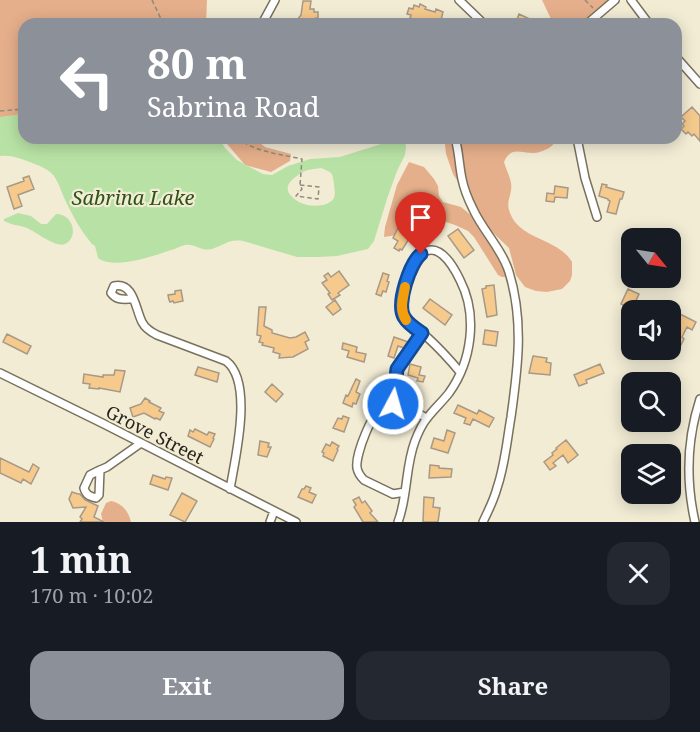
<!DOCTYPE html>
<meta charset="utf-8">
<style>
:root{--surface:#171b24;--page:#242831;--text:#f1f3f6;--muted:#9ea1a6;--accent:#8c9099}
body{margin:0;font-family:"Noto Serif",serif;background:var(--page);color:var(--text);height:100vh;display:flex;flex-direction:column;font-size:22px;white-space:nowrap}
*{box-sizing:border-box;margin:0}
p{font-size:20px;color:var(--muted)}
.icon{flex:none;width:33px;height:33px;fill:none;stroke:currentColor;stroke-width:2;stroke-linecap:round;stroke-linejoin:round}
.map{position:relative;height:522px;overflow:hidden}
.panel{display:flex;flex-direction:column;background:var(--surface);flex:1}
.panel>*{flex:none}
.hud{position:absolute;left:18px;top:18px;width:664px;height:126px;border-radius:18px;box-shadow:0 3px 15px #0003;background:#8c9099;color:#fff;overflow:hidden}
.needle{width:39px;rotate:120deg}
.tools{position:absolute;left:621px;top:228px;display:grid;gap:12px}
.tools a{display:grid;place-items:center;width:60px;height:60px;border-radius:12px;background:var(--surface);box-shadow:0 3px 15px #0003;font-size:30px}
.pin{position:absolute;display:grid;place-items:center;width:51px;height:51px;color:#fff;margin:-62px -26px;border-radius:50% 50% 50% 0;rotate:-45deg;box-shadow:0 0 6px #0007}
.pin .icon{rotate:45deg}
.me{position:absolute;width:66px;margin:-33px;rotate:6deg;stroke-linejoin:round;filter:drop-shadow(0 0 4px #0008)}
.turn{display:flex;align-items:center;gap:21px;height:126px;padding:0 30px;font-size:27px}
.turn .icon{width:78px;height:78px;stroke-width:2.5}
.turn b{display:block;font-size:42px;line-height:51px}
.round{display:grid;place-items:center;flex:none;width:63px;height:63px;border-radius:18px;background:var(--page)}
.overview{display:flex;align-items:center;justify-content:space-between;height:102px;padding:0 30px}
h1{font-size:36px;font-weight:700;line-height:45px}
.action{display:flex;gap:12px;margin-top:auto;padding:12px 30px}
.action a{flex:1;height:69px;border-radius:18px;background:var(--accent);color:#fff;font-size:24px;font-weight:700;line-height:69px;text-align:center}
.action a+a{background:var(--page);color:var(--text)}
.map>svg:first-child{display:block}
</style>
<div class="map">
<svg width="700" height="522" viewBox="0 0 700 522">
<rect width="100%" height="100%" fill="#f2ecd5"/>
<path fill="#e6af8b" d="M0 0H207L206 24H24V121L0 120Z
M542 0H609L581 24H564L551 19Z
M222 138H254L265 147 291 154 290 161 271 172 245 165Z
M452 138H556C554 144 553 146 547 149 543 151 538 153 533 153 520 153 511 146 504 162 506 170 513 181 511 190 510 199 506 202 510 213 520 240 558 238 572 262V275L570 281 562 289 547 292 536 291 525 287 516 275 509 248 488 228 453 174 446 154 445 144Z
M409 162 424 167 434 179 438 186 439 196 443 202 461 207 472 216 503 257 507 274 506 277H502L498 275 474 237 468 231 455 225 446 222 432 225 421 231 384 237 385 227 397 185Z
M111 501C122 503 129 512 131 522H103L101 514 106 503Z"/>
<path fill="#b8e2a5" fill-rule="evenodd" d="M22 114 24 115V138H219L225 148 237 160 263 174 272 175 288 166 310 159 340 157 381 144 393 138H402L405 140 406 147 405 155 397 171 388 196 374 241 368 249 337 256 319 257H297L243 241C228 239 225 245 212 249 202 252 194 243 185 245 180 246 176 249 171 250 154 256 114 270 98 258L95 246 92 244C81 231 74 218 67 204 56 181 59 172 32 163 21 159 12 155 0 156V117ZM321 168C333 173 332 172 334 184 334 189 336 193 334 198 328 208 308 207 299 202 281 191 286 182 303 172 308 169 315 169 321 168Z
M18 213 31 216 41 224H47L56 214C72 213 80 236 65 244 56 248 36 232 27 228 19 225 11 225 4 221V219Z"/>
<path fill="#f6ca8d" stroke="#a79986" stroke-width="1.5" d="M303 1H311L310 9H314V12H318V19L316 18 315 23 294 24 301 15Z
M420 4 426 7 425 9 435 12 436 9 443 12 441 20 439 19 437 24H422L414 21V19L410 18 411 15 407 14 409 8 413 9 414 5 419 7Z
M519 14 540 24H520L516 22Z
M692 107 700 116V141L694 134 692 136 688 132 686 134 681 129 684 126 682 124 685 121 681 117Z
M29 176 34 189 18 195 22 206 14 209 7 187 24 181 23 178Z
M602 184 607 185 606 187 624 192 622 199H620L616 214 607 212 610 201 608 200V199L599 196Z
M555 186 568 188 567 198 555 197 554 202 546 201 547 193 554 194Z
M408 225 415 229 402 250 400 249 399 251 394 248 398 241 393 238 398 228 404 232Z
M458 229 474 250 464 258 448 236Z
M339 271 349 285 338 293 340 295 332 300 328 294 330 293 322 283 327 280 324 276 328 273 331 277Z
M383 273 389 275 387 281 389 282 386 292 383 291 381 296 376 294Z
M494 285 497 315 487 317 482 289 486 288V286Z
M628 289 639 294 632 309 621 304Z
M181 290 183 301 174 303 173 301 170 302 169 300 168 295 175 294V291Z
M430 299 452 315 445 325 423 308Z
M335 300 341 309 333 315 326 307Z
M259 307H266L264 326 272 330V333L290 338 296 337 305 332 309 340 305 342 308 349 293 357 279 358 280 354 273 352 274 348 262 345 263 343 259 342 261 336 257 335Z
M678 313 696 322 692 330 687 327 682 337 684 339 680 347 670 342V335L675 326 673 324Z
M485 330 498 332 496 346 483 344Z
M7 334 31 346 27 354 3 342Z
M394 337 408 342 404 348 398 346 394 358 388 356Z
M343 343 357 347 356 352 366 354 364 362 347 357 349 351 342 349Z
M533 356 547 358 546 362 551 363 550 375 529 373Z
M410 364 421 367 419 375 425 376 423 382 417 381 418 378 408 375Z
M600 364 604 373 586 380 587 383 579 386 574 375Z
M198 367 219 373 217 382 195 375Z
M115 370 125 371 120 392 99 388V389L89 388 90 384 83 383 84 374 103 377V375H114Z
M356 379 360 381 356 392 360 394 356 404 353 403 352 407 343 403 346 395 348 396Z
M272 384 283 394 276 402 265 392Z
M145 398 150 401 149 402 161 408 159 411 164 413 160 420 156 418 155 419 144 413 133 417 130 408 141 404Z
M458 405 477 414 479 410 494 418 489 427 473 419 470 425 464 423 466 418 454 413Z
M343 416 349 418 344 432 333 428 338 418 342 419Z
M195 429 207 435 209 432 215 434 213 438 214 439 210 447 188 436 190 430 193 432Z
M447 430 455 433 448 453 431 448 434 438 444 441Z
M566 440 578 455 568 463 563 455 553 463 556 466 550 470 544 462 553 455 552 453 557 449 556 448Z
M260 441 269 443 268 447H271L267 457 258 455Z
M332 442 339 446 337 449 338 450 333 461 323 456 324 453 322 452 326 444 330 446Z
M0 458 29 472 33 464 39 468 31 484 23 479 21 483 0 473Z
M430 465 439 466V468L452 469 451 477 429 478Z
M153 475 165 479 166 477 172 478 168 490 150 484Z
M306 486 311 488 309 492 316 495 312 503 298 497 302 489H304Z
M72 492 78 494H80L85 500 98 506 94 517 104 522H80L82 519 80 517 86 507 73 508 69 499Z
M182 493 197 501 185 522 170 515Z
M359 497 362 503 365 501 372 511 370 513 378 522H363L354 507 356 505 353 500Z
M424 497 434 498 433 507 440 508 438 522H423Z"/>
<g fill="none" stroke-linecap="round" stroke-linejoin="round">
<defs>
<path id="minor" d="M459 0 484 24
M631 0 649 24
M262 24 275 0
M587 24 615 0
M676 57 700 84
M455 138C459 151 459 165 462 179 464 189 468 199 473 209 483 231 502 249 509 272 524 321 518 367 511 417 507 440 505 465 497 488 494 500 488 511 483 522
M577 138 585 178 597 217
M133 299C124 299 117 301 111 293L114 286C134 282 135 308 142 322 145 328 151 332 157 335L226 361C254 382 235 459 230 489
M0 373 104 424 296 522
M393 404 397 369 411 348 422 333
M100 470 90 475 84 488C86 495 89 496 96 498L99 495 100 470 107 467 141 443
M405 492 393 494 364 480C361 477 358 473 357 468 355 455 373 408 386 404 399 401 416 412 426 418
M270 522 274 511
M398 522C408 496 405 467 415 441 418 433 422 424 428 417 434 409 442 402 449 393 472 361 478 315 460 280 437 232 414 246 404 291 403 298 400 306 402 313 406 325 420 330 428 338 440 349 450 360 460 372
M695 522C686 482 687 439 700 399"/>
</defs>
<use href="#minor" stroke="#77715d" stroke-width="10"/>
<path stroke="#8f8b7b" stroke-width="1.5" stroke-dasharray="4.5 3" stroke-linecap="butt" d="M152 0 162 21 161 24
M585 0 593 8
M0 111 24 109
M237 138C256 152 279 154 302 159L300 185 302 189 296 196 318 199 319 187 300 185"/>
<use href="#minor" stroke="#fff" stroke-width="7"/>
</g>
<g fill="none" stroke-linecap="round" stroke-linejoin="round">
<defs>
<path id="route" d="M393 404 397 369 422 333C416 329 408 324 404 317 396 304 410 263 421 254"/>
</defs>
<use href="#route" stroke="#114b97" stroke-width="15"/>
<use href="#route" stroke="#1a73e8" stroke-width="10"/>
<path stroke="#f59e0b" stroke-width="10" d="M405 287C403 299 399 309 406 320"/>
</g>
<g text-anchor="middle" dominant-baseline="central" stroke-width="4.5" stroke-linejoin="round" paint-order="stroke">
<g font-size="18" fill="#26241c" stroke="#f2ecd5">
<text transform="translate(155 434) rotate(27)">Grove Street</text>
</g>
<g font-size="20" font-style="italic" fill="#2d5317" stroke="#f2ecd5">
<text x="133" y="197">Sabrina Lake</text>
</g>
</g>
</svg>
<div class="tools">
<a><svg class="needle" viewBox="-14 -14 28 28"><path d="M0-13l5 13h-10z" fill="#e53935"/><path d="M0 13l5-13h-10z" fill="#9ea1a6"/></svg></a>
<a><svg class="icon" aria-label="sound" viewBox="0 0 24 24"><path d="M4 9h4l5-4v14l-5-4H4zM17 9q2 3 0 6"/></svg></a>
<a><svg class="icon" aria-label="search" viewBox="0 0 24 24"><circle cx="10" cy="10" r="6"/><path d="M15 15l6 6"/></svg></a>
<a><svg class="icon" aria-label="layers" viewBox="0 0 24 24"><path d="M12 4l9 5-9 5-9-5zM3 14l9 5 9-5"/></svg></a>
</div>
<div class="pin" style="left:421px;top:254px;background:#d93025"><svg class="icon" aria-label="arrive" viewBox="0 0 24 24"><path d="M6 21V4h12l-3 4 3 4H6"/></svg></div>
<svg class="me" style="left:393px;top:404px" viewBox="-20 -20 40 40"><circle r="17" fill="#1a73e8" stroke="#fff" stroke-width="3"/><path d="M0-11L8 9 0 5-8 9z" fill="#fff"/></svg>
<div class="hud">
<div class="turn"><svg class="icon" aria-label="left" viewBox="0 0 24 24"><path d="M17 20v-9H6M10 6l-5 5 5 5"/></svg><div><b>80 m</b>Sabrina Road</div></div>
</div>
</div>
<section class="panel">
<div class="overview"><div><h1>1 min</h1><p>170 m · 10:02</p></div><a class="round"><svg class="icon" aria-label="close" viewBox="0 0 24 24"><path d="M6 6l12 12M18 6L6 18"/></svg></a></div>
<div class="action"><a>Exit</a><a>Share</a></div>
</section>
